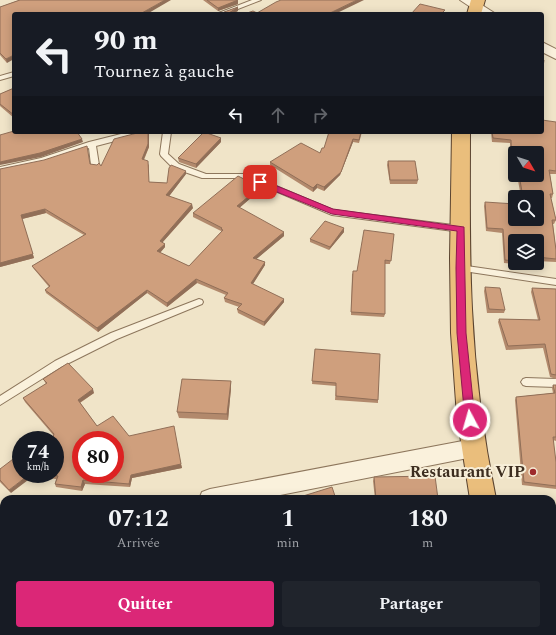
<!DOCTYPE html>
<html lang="fr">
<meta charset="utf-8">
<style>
:root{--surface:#171b24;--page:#20242c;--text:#f1f3f6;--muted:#9ea1a6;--accent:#db2777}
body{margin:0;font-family:Spectral,serif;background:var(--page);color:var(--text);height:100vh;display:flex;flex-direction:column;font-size:15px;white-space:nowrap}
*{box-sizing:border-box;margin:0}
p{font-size:13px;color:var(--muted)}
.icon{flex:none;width:22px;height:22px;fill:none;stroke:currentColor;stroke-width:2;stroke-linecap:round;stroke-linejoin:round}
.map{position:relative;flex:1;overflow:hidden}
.details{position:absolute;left:0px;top:495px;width:556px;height:140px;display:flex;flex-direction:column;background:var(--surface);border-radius:12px 12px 0 0;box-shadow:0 2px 10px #0003}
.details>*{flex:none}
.top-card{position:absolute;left:12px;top:12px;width:532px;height:122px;border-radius:4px;box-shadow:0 2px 10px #0003;background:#171b24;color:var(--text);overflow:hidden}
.needle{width:26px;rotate:129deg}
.tools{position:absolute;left:508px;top:146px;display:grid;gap:8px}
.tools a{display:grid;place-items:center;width:36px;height:36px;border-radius:4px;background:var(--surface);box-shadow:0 2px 10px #0003;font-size:20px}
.speed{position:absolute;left:12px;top:431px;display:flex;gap:8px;font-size:20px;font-weight:700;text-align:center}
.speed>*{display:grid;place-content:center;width:52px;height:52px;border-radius:50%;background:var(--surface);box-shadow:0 2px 10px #0003;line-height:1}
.speed small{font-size:10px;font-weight:400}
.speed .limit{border:6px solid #d22;background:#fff;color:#111}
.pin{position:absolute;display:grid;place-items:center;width:34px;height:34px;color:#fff;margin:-17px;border-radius:8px;box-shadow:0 2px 6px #0006}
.me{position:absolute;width:44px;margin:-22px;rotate:354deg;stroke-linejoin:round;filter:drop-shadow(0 0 3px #0008)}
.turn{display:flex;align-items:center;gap:14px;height:84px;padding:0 16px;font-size:18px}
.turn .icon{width:52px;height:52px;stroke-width:2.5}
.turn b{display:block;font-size:28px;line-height:34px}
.lanes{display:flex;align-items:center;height:38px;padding:0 16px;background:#0003;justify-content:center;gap:20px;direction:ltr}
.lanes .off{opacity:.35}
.eta{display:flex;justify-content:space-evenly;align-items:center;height:68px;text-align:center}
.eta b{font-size:24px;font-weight:700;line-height:28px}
.primary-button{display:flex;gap:8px;margin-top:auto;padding:8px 16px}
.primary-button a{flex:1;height:46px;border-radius:4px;background:var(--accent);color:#fff;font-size:16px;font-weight:700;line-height:46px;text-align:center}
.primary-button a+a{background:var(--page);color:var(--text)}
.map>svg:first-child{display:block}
</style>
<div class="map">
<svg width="556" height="635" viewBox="0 0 556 635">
<rect width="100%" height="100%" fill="#f0e4c8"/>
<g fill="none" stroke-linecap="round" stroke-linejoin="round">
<defs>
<path id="service" d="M252 0H261L225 14H216Z
M14 72V76L0 80V76Z
M129 132H143L142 134 96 146 99 165 98 167H92L91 165 89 148 45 162 0 171V167L41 158 89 142Z
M163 132H171L168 154 179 164 206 174H248L333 210 461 226 465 229 461 232 332 215 244 178H202L173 168 161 156 160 154Z
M460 265 556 279V285L457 270 456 268 457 266Z
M199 299 202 300 203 302 202 304 117 339 61 367 0 405V396L55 361 111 333Z
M526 378 556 379V387L526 386 523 385 521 382 523 379Z"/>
<path id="minor" d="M460 0H474L496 14H481Z
M542 42 556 49V59L542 52Z
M473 439 480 442 483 448 480 454 473 457 260 499H199L202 492 210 489Z
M4 530V552L0 553V531Z"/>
<path id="trunk" d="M471 0H485L481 14H467Z
M452 132H470C470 191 469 250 472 309 475 373 483 436 496 499H470L457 416 451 333 450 258Z
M493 631H523V635H493Z"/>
</defs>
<use href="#service" stroke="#8d765c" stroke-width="2"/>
<use href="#minor" stroke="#8d765c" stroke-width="2"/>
<use href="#trunk" stroke="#5b4430" stroke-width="2"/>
<use href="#service" fill="#faf1dc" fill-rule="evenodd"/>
<use href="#minor" fill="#faf1dc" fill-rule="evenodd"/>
<use href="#trunk" fill="#eabe7c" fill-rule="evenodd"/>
</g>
<path fill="#b2896c" d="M19 0H171L14 14 7 63 0 55V7Z
M203 0H238V4L218 11Z
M14 88V118L0 106V94Z
M556 122V174H550L553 194 552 198H551L556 220 554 224H553L556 250V262L537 261V241H515V263H528L527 265 504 263 502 233 486 231 484 206 485 202 515 219 537 197H521L517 175H537L515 153V172H511L510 143 492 142 491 132H542Z
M141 132H149V147L144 160 149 165V182L167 183 186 174 169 196 193 208 162 243 165 244V247L160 253 189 266 221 232V231L193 217V213L260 187V190L239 208 284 236 256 259 265 262V265L253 284 284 302 264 326 238 313 237 309 239 307 225 302 224 298 226 295 197 283 167 307 147 293 98 332 46 293 45 290 49 287 34 269 32 266 84 235 46 213 22 219 34 258 0 267V169L90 164 101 166Z
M362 132 359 143 353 142 340 175 324 191 317 188 313 192 270 165V162L320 153 324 148Z
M221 142 196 168 179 162 178 158Z
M388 161 418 180 417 184H390L387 165Z
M344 228V232L329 250 310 242V239Z
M394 234 390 264H385V314L384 317 351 315 352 274 357 271Z
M485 287 505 310 504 313H487L484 291Z
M532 288 556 289V379L550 377 543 348 506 350 498 322 499 319 538 320 531 292Z
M315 349 378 400V403L335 400 336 386 312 384Z
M43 379 94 393 80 403 97 426 129 436 181 464 182 468 132 478 130 487 85 484 82 491 56 487 55 484 56 479 40 477 39 474H55L54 436 25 402 23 398 46 384Z
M231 381V388L228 420 179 418 177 412Z
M553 385H556V441L553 440 556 462V489L522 485 515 400 516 397 553 393 552 388Z
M0 469 11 493 0 482Z
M374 477 438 499H375L373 481Z
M556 534V635H553L549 634V631H552Z
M312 631H447L446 633V635H313Z"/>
<path fill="#916f58" d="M165 0H171L147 14H140Z
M238 0V4L218 11V8Z
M357 0H364L335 14H328Z
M238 7V11L233 14 229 13Z
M14 55V59L7 63 6 59Z
M148 132H149V147L142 163V159Z
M221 138V142L196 168V164Z
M82 139 83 142 41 157 0 165V162Z
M353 139V142L340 175 324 191V187Z
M186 171V174L167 199 166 195Z
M317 184V188L313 192V188Z
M260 187V190L237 210V206Z
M192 204 193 208 160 245V241Z
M45 209 46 213 22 219 34 258 0 267V263L21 215Z
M344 228V232L329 250 330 247Z
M284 232V236L253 262V258Z
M165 244V247L158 255 157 251Z
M265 262V265L251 287V283Z
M196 279 197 283 167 307V303Z
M147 290V293L98 332 97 328Z
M284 299V302L264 326V322Z
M231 381V388L228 420 227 414Z
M93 389 94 393 79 403 78 400Z
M181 464 182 468 132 478 130 487 129 484 131 475Z
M30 474H36L11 493 9 490Z
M83 480 85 484 82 491 81 487Z"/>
<path fill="#cf9f7d" stroke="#916f58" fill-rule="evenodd" d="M20 0H165L140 14H14V55L6 59 0 53V7Z
M207 0H238L218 8Z
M281 0H357L328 14H244L253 11 257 13 276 2Z
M420 4 445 10 441 14H411Z
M238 7 229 13 233 11 235 14H226L224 12Z
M542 60H544L542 74Z
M14 88V115L0 104V94Z
M542 120 556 122V171L549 170 553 194H550L556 220H552L556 250V259L537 257V241H515V261L505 260 503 229 487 228 485 202 515 204V219H537V197H523L519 175H537V153H515V168H512L511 140 493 138 492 132H542Z
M14 131V132H77L82 139 40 153 0 162V135Z
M141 132H148V144L142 159 148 161 149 182 167 183 169 168 171 165 186 171 166 195 192 204 160 241 165 244 157 251 189 266 223 230 221 229 222 228 193 213 238 176 260 187 237 206 284 232 253 258 265 262 251 283 284 299 264 322 237 309 242 304 224 298 228 293 196 279 167 303 147 290 97 328 45 290 50 286 32 266 86 234 45 209 21 215 33 254 0 263V169L44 160 87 146 90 164 97 165 99 163 101 166 114 139Z
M204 132 221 138 196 164 178 158Z
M329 132H361L359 140 353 139 341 172 324 187 317 184 313 188 270 162 301 143 320 153 322 148H324Z
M388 161H415L418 180H390Z
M325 221 344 228 330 247 310 239Z
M364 230 394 234 391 261 385 260V314L351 312 353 271H357Z
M485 287 500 288 505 310 489 309Z
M532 288 556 289V375L551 374 545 344 508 346 499 319 540 320Z
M315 349 380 354 378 400 336 396V383L312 381Z
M68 363 93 389 78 400 97 426 113 416 129 436 174 426 181 464 131 475 129 484 83 480 81 487 55 484 58 476 43 474H55V440H52L54 434 23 398 47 383 43 379ZM81 440H115V474H81Z
M182 379 231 381 227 414 177 412Z
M553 385H556V437H553L556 462V486L524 482 516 397 555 393Z
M21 453V474H30L9 490 0 480V469Z
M435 476 438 499H376L374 477Z
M332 487 336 499H301L300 497Z
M552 534H556V634V633L551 632V631H552Z
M313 631H445L446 635H392L391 632 352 634V635H313Z
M81 632 82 635H72Z"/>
<path fill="#db2777" stroke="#8e194d" d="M260 179 333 209 464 227 466 333 475 420 474 423 470 424 467 423 465 420 457 333 456 268 457 231 332 214 257 184 256 182Z"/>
<circle fill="#9e2a2b" stroke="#f7eed8" stroke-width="1.5" cx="533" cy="472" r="4"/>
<g text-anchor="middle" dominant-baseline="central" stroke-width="4" stroke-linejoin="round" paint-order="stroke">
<g font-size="16" font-weight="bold" fill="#3d2e20" stroke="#f7eed8" text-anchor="end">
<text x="525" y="472">Restaurant VIP</text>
</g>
</g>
</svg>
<div class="tools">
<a><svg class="needle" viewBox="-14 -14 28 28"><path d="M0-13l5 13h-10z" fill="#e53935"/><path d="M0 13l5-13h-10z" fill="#9ea1a6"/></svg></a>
<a><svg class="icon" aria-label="search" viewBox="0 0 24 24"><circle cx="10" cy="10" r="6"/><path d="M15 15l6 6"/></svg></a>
<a><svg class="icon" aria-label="layers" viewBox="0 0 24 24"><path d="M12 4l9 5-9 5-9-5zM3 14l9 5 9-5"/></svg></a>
</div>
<div class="speed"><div>74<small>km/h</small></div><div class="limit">80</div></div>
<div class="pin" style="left:260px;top:182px;background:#d93025"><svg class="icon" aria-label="arrive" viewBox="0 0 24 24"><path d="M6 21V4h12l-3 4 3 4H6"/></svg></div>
<svg class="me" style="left:470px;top:420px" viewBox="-20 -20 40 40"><circle r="17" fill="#db2777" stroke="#fff" stroke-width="3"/><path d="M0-11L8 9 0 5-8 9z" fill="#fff"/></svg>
<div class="top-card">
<div class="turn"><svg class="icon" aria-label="left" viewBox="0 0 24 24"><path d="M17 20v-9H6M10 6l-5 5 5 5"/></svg><div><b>90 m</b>Tournez à gauche</div></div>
<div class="lanes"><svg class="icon" aria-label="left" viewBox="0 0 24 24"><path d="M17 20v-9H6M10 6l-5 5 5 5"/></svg><svg class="icon off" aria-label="ahead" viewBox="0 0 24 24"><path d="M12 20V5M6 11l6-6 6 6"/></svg><svg class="icon off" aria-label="right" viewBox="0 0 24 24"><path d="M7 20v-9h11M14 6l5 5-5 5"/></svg></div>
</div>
<section class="details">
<div class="eta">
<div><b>07:12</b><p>Arrivée</p></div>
<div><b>1</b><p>min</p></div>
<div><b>180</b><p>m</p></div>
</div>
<div class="primary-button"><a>Quitter</a><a>Partager</a></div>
</section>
</div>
